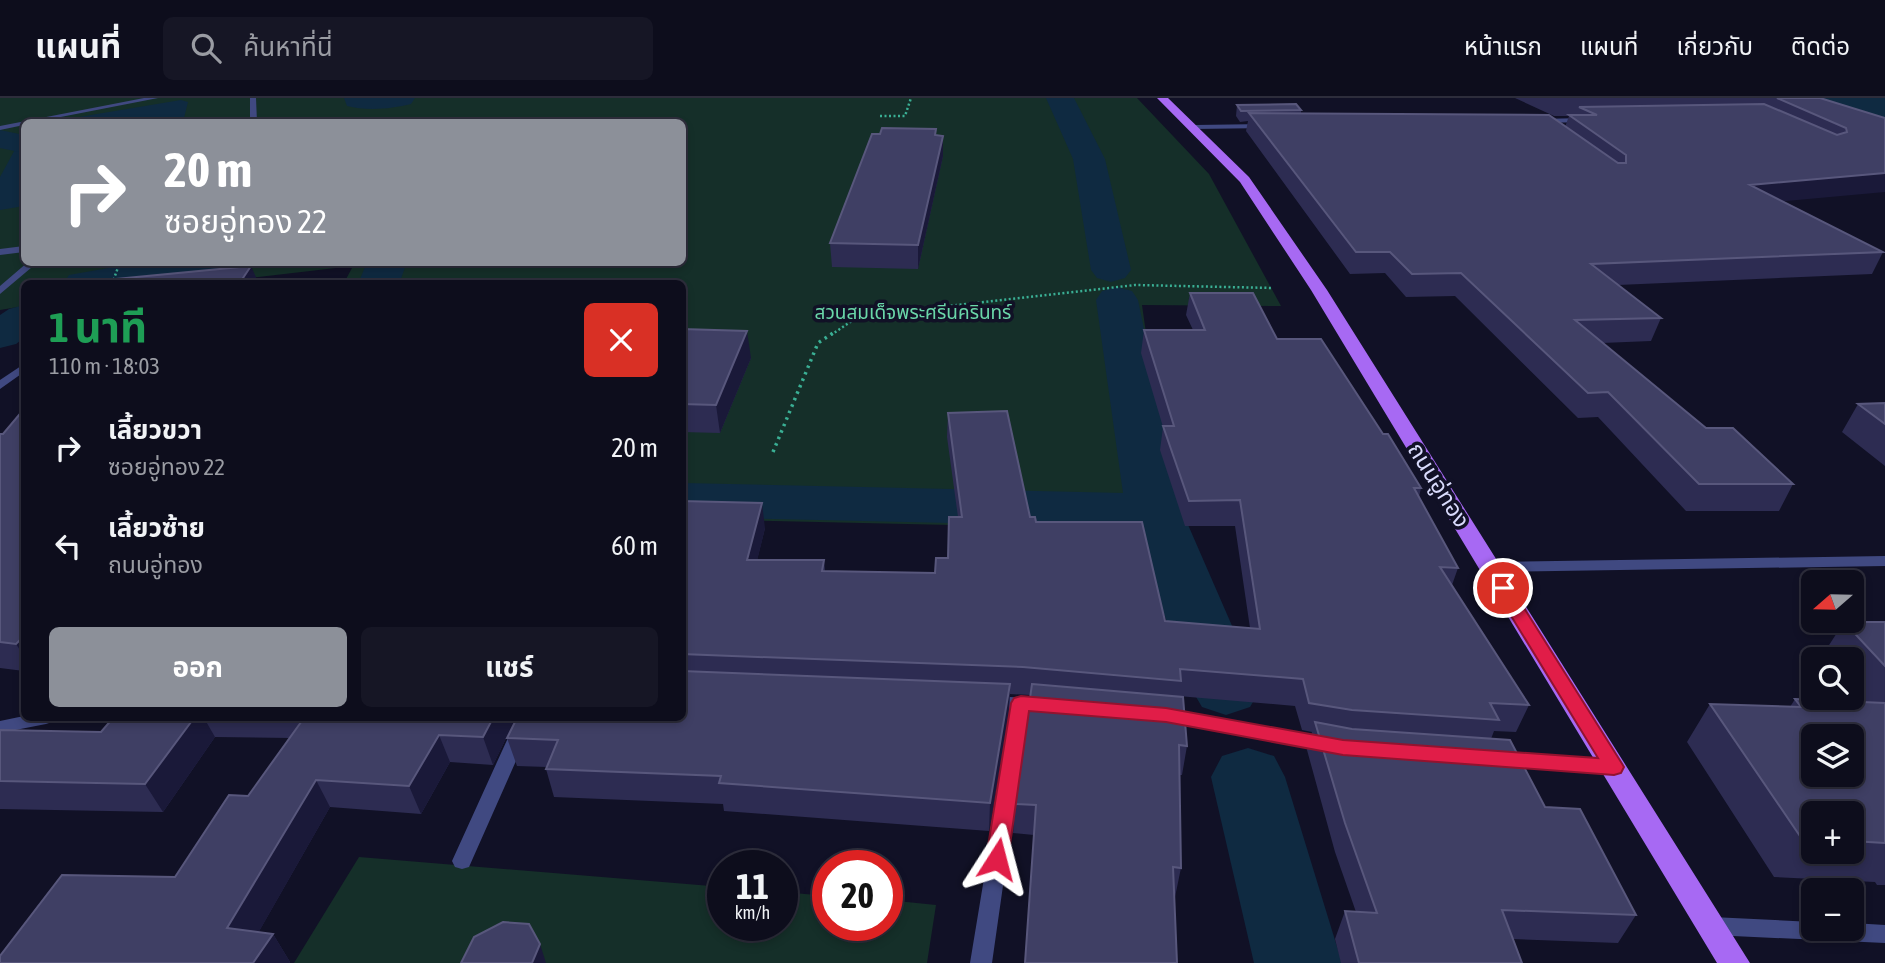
<!DOCTYPE html>
<html lang="th">
<meta charset="utf-8">
<style>
:root{--surface:#0d0d1c;--page:#161625;--text:#f1f3f6;--muted:#9a9ca3;--line:#2d2d3b;--accent:#8c9099}
body{margin:0;font-family:"Asap Condensed","Noto Sans Thai",sans-serif;background:var(--page);color:var(--text);height:100vh;display:flex;flex-direction:column;font-size:26px;white-space:nowrap}
*{box-sizing:border-box;margin:0}
p{font-size:23px;color:var(--muted)}
.icon{flex:none;width:38px;height:38px;fill:none;stroke:currentColor;stroke-width:2;stroke-linecap:round;stroke-linejoin:round}
.map{position:relative;flex:1;overflow:hidden}
.drawer{position:absolute;left:21px;top:182px;width:665px;height:441px;display:flex;flex-direction:column;background:var(--surface);border-radius:10px;box-shadow:0 4px 10px #0003,0 0 0 2px var(--line)}
.drawer>*{flex:none}
.banner{position:absolute;left:21px;top:21px;width:665px;height:147px;border-radius:10px;box-shadow:0 4px 10px #0003,0 0 0 2px var(--line);background:#8c9099;color:#fff;overflow:hidden}
.needle{width:46px;rotate:250deg}
.buttons{position:absolute;left:1801px;top:472px;display:grid;gap:14px}
.buttons a{display:grid;place-items:center;width:63px;height:63px;border-radius:10px;background:var(--surface);box-shadow:0 4px 10px #0003,0 0 0 2px var(--line);font-size:35px}
.speed{position:absolute;left:707px;top:752px;display:flex;gap:14px;font-size:35px;font-weight:700;text-align:center}
.speed>*{display:grid;place-content:center;width:91px;height:91px;border-radius:50%;background:var(--surface);box-shadow:0 4px 10px #0003,0 0 0 2px var(--line);line-height:1}
.speed small{font-size:18px;font-weight:400}
.speed .limit{border:10px solid #d22;background:#fff;color:#111}
.pin{position:absolute;display:grid;place-items:center;width:60px;height:60px;color:#fff;margin:-30px;border:4px solid #fff;border-radius:50%;box-shadow:0 2px 7px #0007}
.me{position:absolute;width:77px;margin:-38px;rotate:9deg;stroke-linejoin:round;filter:drop-shadow(0 0 5px #0008)}
.turn{display:flex;align-items:center;gap:24px;height:147px;padding:0 28px;font-size:32px}
.turn .icon{width:91px;height:91px;stroke-width:2.5}
.turn b{display:block;font-size:49px;line-height:60px}
.round{display:grid;place-items:center;flex:none;width:74px;height:74px;border-radius:10px;background:var(--page)}
.summary{display:flex;align-items:center;justify-content:space-between;height:119px;padding:0 28px}
h1{font-size:42px;font-weight:700;line-height:52px;color:#1e9e55}
.cta{display:flex;gap:14px;margin-top:auto;padding:14px 28px}
.cta a{flex:1;height:80px;border-radius:10px;background:var(--accent);color:#fff;font-size:28px;font-weight:700;line-height:80px;text-align:center}
.cta a+a{background:var(--page);color:var(--text)}
ul{padding:0;list-style:none}
li{display:flex;align-items:center;gap:21px;height:98px;padding:0 28px}
li div{flex:1}
li b{display:block;font-size:26px}
li em{font-style:normal}
header{display:flex;align-items:center;gap:42px;box-sizing:border-box;height:98px;padding:0 35px;background:var(--surface);border-bottom:2px solid var(--line)}
header strong{font-size:33px}
nav{display:flex;gap:38px;margin-inline-start:auto;font-size:24px}
.search{width:490px;height:63px;background:var(--page);display:flex;align-items:center;gap:18px;box-sizing:border-box;padding:0 24px;border-radius:10px;color:var(--muted);font-size:26px}
.map>svg:first-child{display:block}
</style>
<header>
<strong>แผนที่</strong>
<div class="search"><svg class="icon" aria-label="search" viewBox="0 0 24 24"><circle cx="10" cy="10" r="6"/><path d="M15 15l6 6"/></svg>ค้นหาที่นี่</div>
<nav><a>หน้าแรก</a><a>แผนที่</a><a>เกี่ยวกับ</a><a>ติดต่อ</a></nav>
</header>
<div class="map">
<svg width="1885" height="865" viewBox="0 0 1885 865">
<rect width="100%" height="100%" fill="#111126"/>
<path fill="#152f29" fill-rule="evenodd" d="M0 0H1137L1209 76 1281 208 1142 207 1174 432 683 421 682 186 344 185 353 168 198 186H24V208L0 212ZM24 24H682V164H24Z
M359 759 723 789V828H782V794L828 798V828H887V802L936 807 927 865H294Z"/>
<path fill="#0f2a41" d="M1795 0H1885V28Z
M181 2 188 4 183 24H49Z
M24 35V108L0 112V79Z"/>
<g fill="none" stroke-linecap="round" stroke-linejoin="round">
<path fill="#0f2a41" fill-rule="evenodd" d="M344 0H415L411 6C392 11 366 13 347 8Z
M1046 0H1074L1105 61 1131 172 1125 180 1111 184 1097 180 1091 172 1073 61Z
M0 32 24 37V55L0 50Z
M142 164H239L234 172 161 186H63L69 177Z
M367 164H407L399 186H358Z
M1117 189 1132 193 1138 202 1182 413 1260 592 1250 609 1226 617 1202 609 1192 592 1132 429 682 419V385L1123 395 1096 202 1102 193Z
M24 207V240L16 246 0 250V217L9 211Z
M1248 650 1274 658 1285 679 1342 865H1254L1211 679 1222 658Z"/>
<path stroke="#3aaf94" stroke-width="2.5" stroke-dasharray="2 2.5" stroke-linecap="butt" d="M880 18H905L911 0
M112 186 120 164
M831 237 859 218 1135 187 1273 190"/>
<path stroke="#3aaf94" stroke-width="3.5" stroke-dasharray="2.5 4.5" stroke-linecap="butt" d="M773 354 818 245 833 235"/>
<path fill="#404981" fill-rule="evenodd" d="M144 0H158L35 24H24V27L0 32V28Z
M24 148V154L0 157V151Z
M1885 458V468L1490 474 1483 469 1490 464Z
M1021 599 1027 601 1029 605 992 865H970L1013 605 1015 601Z
M517 620H535L469 769 462 771 455 769 452 763Z"/>
<path fill="#404981" fill-rule="evenodd" d="M250 0H256L257 24H250Z
M1585 20 1588 24 1538 25 1534 23 1538 21Z
M1266 26H1269V30L1194 31 1190 29 1194 27Z
M28 164H38L0 196V188Z
M24 266V274L0 291V282Z
M993 598 1046 601 1052 603 1054 607 1052 611 1046 613 993 610 987 608 985 604 987 600Z
M1167 611 1326 639 1332 641 1335 646 1332 651 1326 653 1161 621 1158 617 1161 613Z
M24 618V620H55L52 624 46 626 0 635V623Z
M1504 654 1614 662 1620 664 1623 669 1620 674 1614 676 1504 668 1498 666 1495 661 1498 656Z
M1712 819 1813 824V831H1852V825L1885 827V845L1712 837 1705 834 1702 828 1705 822Z"/>
<path fill="#a769f3" fill-rule="evenodd" d="M1157 0H1168L1249 79 1327 192 1750 865H1717L1311 192 1240 84Z"/>
</g>
<path fill="#2d2c52" fill-rule="evenodd" d="M1515 0H1820L1885 20 1783 103 1883 154 1872 176 1618 187 1661 220 1651 243 1602 245 1706 330 1793 386 1779 413H1686L1598 319 1578 320 1455 198 1406 199 1385 175 1350 176 1246 33 1248 23 1240 24 1236 18 1237 7 1301 12V15L1565 29 1569 18H1554Z
M936 37 943 58 918 171 832 169 830 145Z
M1190 195 1277 241 1383 336 1421 390 1419 399 1458 470 1452 487 1529 607 1516 634 1494 633 1491 641 1545 709 1636 817 1618 845 1513 841 1522 865H1341L1335 841 1345 813 1356 814 1335 754 1307 652 1312 634 1302 632 1295 608 1178 598 1187 648 1182 677H1179L1181 770 1175 799 1034 737 1013 735 1015 706 1031 597 1010 596 1009 613 989 733 724 713 723 706 554 699 546 671 547 669 517 668 507 640 682 620V403L765 430 757 462H824L825 473 935 475 948 460 958 419 947 339 948 315 1030 419 1165 523 1250 530 1235 428H1185L1160 352 1163 329 1141 255 1144 232H1193L1186 217Z
M682 231 751 260 720 335 682 334Z
M1885 305V368L1842 334 1858 306Z
M24 311V573L0 570V336H3Z
M1844 524H1885V787H1877L1875 784 1774 779 1687 644 1710 606 1790 609 1795 601 1858 604 1852 597V562L1820 561ZM1813 716H1852V754H1813Z
M113 620H516L493 667 450 664 421 716 330 709 258 835 273 836 290 864 289 865H0L175 779 248 698 290 640 215 639 163 714 0 711V632L101 634Z"/>
<path fill="#1a1939" d="M943 38V58L918 171V147Z
M1885 75V94L1742 107 1750 87Z
M251 168 259 186H239Z
M747 233 751 260 720 335 716 307Z
M762 405 765 430 751 488 747 462Z
M24 538V558L16 546Z
M1010 586 1009 613 989 733 990 705Z
M194 620H204L215 639 163 714 145 686Z
M493 620H516L493 667 483 639Z
M439 637 450 664 421 716 409 688Z
M316 682 330 709 245 858 227 830Z
M273 836 290 864 289 865H253Z
M540 846 546 865H532Z"/>
<path fill="#3f3f64" stroke="#58577c" stroke-width="2" fill-rule="evenodd" d="M1777 0H1820L1885 20V75L1750 87 1883 154 1591 166 1661 220 1575 222 1706 330H1733L1793 386H1699L1608 294 1588 295 1461 175 1412 176 1390 154H1356L1249 15 1549 17 1618 65H1626V57L1569 17H1597L1579 9 1764 6 1837 37 1847 34 1846 30Z
M1296 6 1301 12 1241 13 1237 7Z
M882 30 936 31 935 37 943 38 918 147 830 145 872 36H880Z
M251 168 239 186H112L116 181Z
M1190 195H1253L1277 241H1321L1383 336H1388L1421 390H1414L1458 470 1440 469 1529 607 1490 605 1499 622 1352 612 1309 605 1303 581 1180 571 1181 583 1023 569 682 556V403L762 405 747 462H824L822 473 935 475 936 460H948L949 419H962L948 315 1007 313 1030 419H1035L1036 424H1142L1165 523 1260 531 1240 402 1189 403 1163 328H1174L1144 232H1205Z
M682 231 747 233 716 307 682 306Z
M1885 305V326L1858 306Z
M24 311V538L16 546 0 544V336H3Z
M1844 524H1885V568Z
M682 573 1010 586 990 705 719 685 721 678 546 671 558 642 507 640 517 620H682Z
M1032 586 1183 599 1187 648 1179 647 1181 770 1173 769 1177 865H1025L1036 707 1015 706Z
M1795 601 1885 605V745L1852 743V716H1813V742L1802 741 1710 606 1801 609ZM1813 639H1852V677H1813Z
M113 620H194L145 686 0 683V632L101 634Z
M304 620H493L483 639 439 637 409 688 316 682 227 830 273 836 253 865H0V858L62 777 175 779 229 697 248 698Z
M1315 624 1352 631 1510 642 1545 709 1580 711 1636 817 1502 812 1522 865H1359L1345 813 1377 815 1345 725Z
M503 824 529 826 540 846 532 865H461L474 839Z"/>
<path fill="#e11d48" stroke="#92132f" stroke-width="2" d="M1503 484 1509 486 1621 664 1624 669 1621 675 1614 677 1343 657 1166 624 1029 613 1008 761 1005 767 997 770 990 767 986 761 1011 605 1014 600 1021 598 1166 610 1343 642 1598 660 1494 490Z"/>
<g text-anchor="middle" dominant-baseline="central" stroke-width="7" stroke-linejoin="round" paint-order="stroke">
<g font-size="19" fill="#6ad7a9" stroke="#111126">
<text x="913" y="214">สวนสมเด็จพระศรีนครินทร์</text>
</g>
<g font-size="23" fill="#d9dbfc" stroke="#111126">
<text transform="translate(1439 387) rotate(58)">ถนนอู่ทอง</text>
</g>
</g>
</svg>
<div class="buttons">
<a><svg class="needle" viewBox="-14 -14 28 28"><path d="M0-13l5 13h-10z" fill="#e53935"/><path d="M0 13l5-13h-10z" fill="#9a9ca3"/></svg></a>
<a><svg class="icon" aria-label="search" viewBox="0 0 24 24"><circle cx="10" cy="10" r="6"/><path d="M15 15l6 6"/></svg></a>
<a><svg class="icon" aria-label="layers" viewBox="0 0 24 24"><path d="M12 4l9 5-9 5-9-5zM3 14l9 5 9-5"/></svg></a>
<a>+</a>
<a>−</a>
</div>
<div class="speed"><div>11<small>km/h</small></div><div class="limit">20</div></div>
<div class="pin" style="left:1503px;top:490px;background:#d93025"><svg class="icon" aria-label="arrive" viewBox="0 0 24 24"><path d="M6 21V4h12l-3 4 3 4H6"/></svg></div>
<svg class="me" style="left:997px;top:761px" viewBox="-20 -20 40 40"><path d="M0-17L14 15 0 8-14 15z" fill="#e11d48" stroke="#fff" stroke-width="4"/></svg>
<div class="banner">
<div class="turn"><svg class="icon" aria-label="right" viewBox="0 0 24 24"><path d="M7 20v-9h11M14 6l5 5-5 5"/></svg><div><b>20 m</b>ซอยอู่ทอง 22</div></div>
</div>
<section class="drawer">
<div class="summary"><div><h1>1 นาที</h1><p>110 m · 18:03</p></div><a class="round" style="background:#d93025;color:#fff"><svg class="icon" aria-label="close" viewBox="0 0 24 24"><path d="M6 6l12 12M18 6L6 18"/></svg></a></div>
<ul>
<li><svg class="icon" aria-label="right" viewBox="0 0 24 24"><path d="M7 20v-9h11M14 6l5 5-5 5"/></svg><div><b>เลี้ยวขวา</b><p>ซอยอู่ทอง 22</p></div><em>20 m</em></li>
<li><svg class="icon" aria-label="left" viewBox="0 0 24 24"><path d="M17 20v-9H6M10 6l-5 5 5 5"/></svg><div><b>เลี้ยวซ้าย</b><p>ถนนอู่ทอง</p></div><em>60 m</em></li>
</ul>
<div class="cta"><a>ออก</a><a>แชร์</a></div>
</section>
</div>
